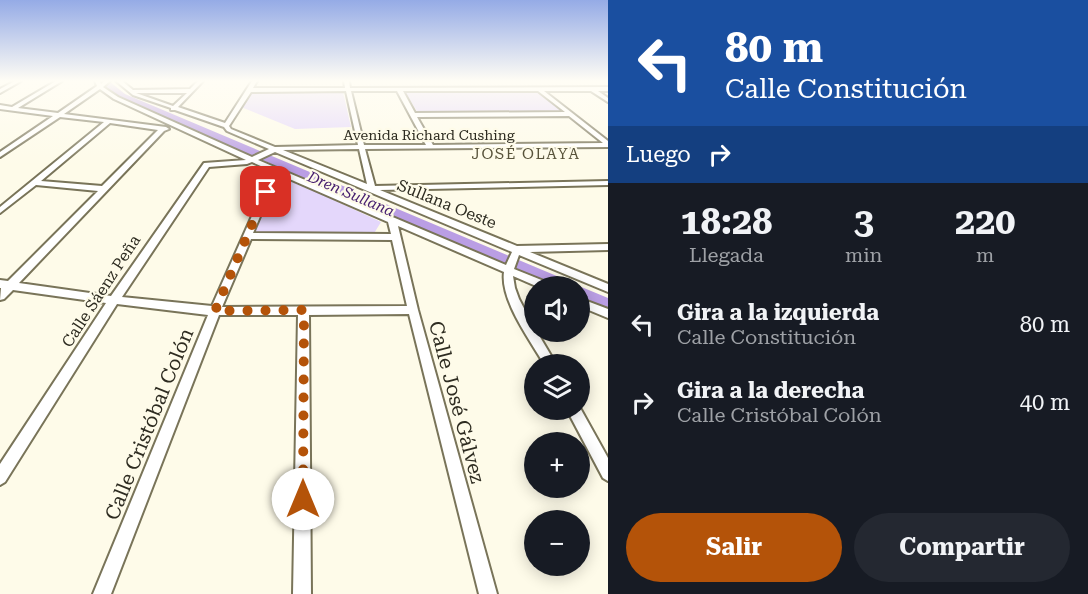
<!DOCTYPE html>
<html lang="es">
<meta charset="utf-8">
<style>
:root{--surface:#171b24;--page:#242831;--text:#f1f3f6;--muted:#9ea1a6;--accent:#b45309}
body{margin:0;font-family:"Roboto Serif",serif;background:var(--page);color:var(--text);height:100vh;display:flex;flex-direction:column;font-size:22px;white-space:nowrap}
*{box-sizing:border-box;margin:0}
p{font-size:20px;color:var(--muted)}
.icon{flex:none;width:33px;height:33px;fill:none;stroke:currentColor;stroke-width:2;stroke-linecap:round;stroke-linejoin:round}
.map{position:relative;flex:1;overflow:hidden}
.panel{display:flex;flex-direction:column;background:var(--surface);width:480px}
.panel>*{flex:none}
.top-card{background:#1a4fa0;color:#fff;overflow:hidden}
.controls{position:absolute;left:524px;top:276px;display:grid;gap:12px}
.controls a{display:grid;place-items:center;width:66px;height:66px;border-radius:50%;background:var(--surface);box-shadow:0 3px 15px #0003;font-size:30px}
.pin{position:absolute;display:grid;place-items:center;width:51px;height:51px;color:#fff;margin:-26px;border-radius:12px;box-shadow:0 3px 9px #0006}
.me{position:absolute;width:66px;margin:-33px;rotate:0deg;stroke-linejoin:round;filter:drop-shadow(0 0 4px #0008)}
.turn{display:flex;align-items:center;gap:21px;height:126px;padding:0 18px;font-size:27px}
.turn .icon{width:78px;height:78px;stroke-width:2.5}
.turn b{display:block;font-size:42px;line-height:51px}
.then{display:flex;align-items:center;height:57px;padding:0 18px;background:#0003;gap:12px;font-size:22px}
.eta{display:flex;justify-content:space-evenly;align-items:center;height:102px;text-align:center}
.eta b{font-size:36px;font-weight:700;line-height:42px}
.primary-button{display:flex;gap:12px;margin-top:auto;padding:12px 18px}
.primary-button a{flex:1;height:69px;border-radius:36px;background:var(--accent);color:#fff;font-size:24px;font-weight:700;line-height:69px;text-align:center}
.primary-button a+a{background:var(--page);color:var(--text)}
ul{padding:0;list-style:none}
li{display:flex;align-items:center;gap:18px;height:78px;padding:0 18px}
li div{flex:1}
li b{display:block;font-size:22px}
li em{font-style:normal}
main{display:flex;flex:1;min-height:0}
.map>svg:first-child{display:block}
</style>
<main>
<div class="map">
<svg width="608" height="594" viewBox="0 0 608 594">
<rect width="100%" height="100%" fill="#fefbe9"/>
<path fill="#e4d7fb" d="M252 90 343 92 351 127 295 129 241 107Z
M538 91 564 112 418 113 405 92Z
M276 173 381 222 373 235 254 233Z"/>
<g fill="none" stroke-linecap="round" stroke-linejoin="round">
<path fill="#ba9ee4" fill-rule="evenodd" d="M102 81H109L125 94 571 282 573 286H553L119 98 106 89Z
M579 286 608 298V311L579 298Z"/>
<defs>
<path id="minor" d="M15 81H21L0 93V89Z
M56 81H62L18 108 58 113 97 86 95 81H100L101 84 104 81H110L103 87 118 97 252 157 269 149 227 131 224 127 175 110H171V108L133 95 116 81H122L133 90 190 89 198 81H203L178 107 225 123 252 81H257L253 88H345L344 81H349L350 88 608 87V91H598L608 98V102L591 91H544L608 141V147L365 149 375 186 608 181V185L380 190 517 246 608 244V250L530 252 608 284V292L519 255 514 269 549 283 550 286H536L513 276 515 288 519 299 534 327V332H537L556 364H544C530 340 500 300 504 272L398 226 418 310 497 594H479L409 314 309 315 311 594H293L298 315H219L111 594H93L208 315 117 304 5 482 0 485V464L106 303 13 290 4 299 0 300 1 288H0V280L8 281 98 191 36 185 0 213V207L104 122 60 117 0 157V152L53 116 0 109V105L12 107ZM100 89 114 99 246 160 204 163 111 296 19 283 164 131 169 129 166 127 64 114ZM346 91 358 145 275 147 231 129 229 126 251 92ZM351 91H397L426 145H364ZM403 91H538L565 112 415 113ZM136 93H187L173 106ZM569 116 603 143 433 145 417 117ZM110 123 158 130 102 186 41 181ZM359 149 367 184 283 150ZM275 152 512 252 506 265 258 160ZM252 162 272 171 212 306 122 297 209 167 247 164ZM278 174 388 222 391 234 253 233ZM251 239 392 240 407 306 222 307Z
M579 298 608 309V318L579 306Z
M579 406 608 458V481L603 478 567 410H579Z"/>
</defs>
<use href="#minor" stroke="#797459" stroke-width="4"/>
<use href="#minor" fill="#fff" fill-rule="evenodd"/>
</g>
<linearGradient id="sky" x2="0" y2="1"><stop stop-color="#95abe6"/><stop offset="0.49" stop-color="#fffdf5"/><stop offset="1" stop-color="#fffdf5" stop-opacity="0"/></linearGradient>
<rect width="608" height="165" fill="url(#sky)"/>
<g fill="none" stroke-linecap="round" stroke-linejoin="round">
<path stroke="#b45309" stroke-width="10" stroke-dasharray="0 18" d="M266 192 215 311 304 310 303 499"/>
</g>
<g text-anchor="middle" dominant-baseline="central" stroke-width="4.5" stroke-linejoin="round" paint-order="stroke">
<g font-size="14" fill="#2e2c21" stroke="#fefbe9">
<text x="429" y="135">Avenida Richard Cushing</text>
</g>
<g font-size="15" letter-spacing="1.5" fill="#58533a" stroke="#fefbe9">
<text x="526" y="154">JOSÉ OLAYA</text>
</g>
<g font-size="15" font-style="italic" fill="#461e6f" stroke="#fefbe9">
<text transform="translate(351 194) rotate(23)">Dren Sullana</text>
</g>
<g font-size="16" fill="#2e2c21" stroke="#fefbe9">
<text transform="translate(447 204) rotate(22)">Sullana Oeste</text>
<text transform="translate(101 291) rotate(-57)">Calle Sáenz Peña</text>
</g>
<g font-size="20" fill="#2e2c21" stroke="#fefbe9">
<text transform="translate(457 402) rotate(75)">Calle José Gálvez</text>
<text transform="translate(149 424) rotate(-68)">Calle Cristóbal Colón</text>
</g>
</g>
</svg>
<div class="controls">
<a><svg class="icon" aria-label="sound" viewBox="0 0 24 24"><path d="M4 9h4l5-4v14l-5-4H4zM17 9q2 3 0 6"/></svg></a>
<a><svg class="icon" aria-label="layers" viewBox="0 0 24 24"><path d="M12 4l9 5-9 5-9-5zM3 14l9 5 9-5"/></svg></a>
<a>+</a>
<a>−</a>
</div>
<div class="pin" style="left:266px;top:192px;background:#d93025"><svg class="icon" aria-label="arrive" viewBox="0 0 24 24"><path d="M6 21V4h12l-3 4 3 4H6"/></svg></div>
<svg class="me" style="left:303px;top:499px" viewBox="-20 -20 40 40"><circle r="19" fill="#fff"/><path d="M0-13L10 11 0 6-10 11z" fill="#b45309"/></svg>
</div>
<section class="panel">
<div class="top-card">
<div class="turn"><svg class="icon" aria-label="left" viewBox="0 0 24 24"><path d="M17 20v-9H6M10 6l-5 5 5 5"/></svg><div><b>80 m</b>Calle Constitución</div></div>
<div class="then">Luego<svg class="icon" aria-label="right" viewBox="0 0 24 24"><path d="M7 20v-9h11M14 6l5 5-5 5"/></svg></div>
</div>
<div class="eta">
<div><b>18:28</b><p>Llegada</p></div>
<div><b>3</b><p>min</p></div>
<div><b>220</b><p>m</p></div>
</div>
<ul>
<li><svg class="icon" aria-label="left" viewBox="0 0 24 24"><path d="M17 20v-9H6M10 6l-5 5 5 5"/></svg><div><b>Gira a la izquierda</b><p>Calle Constitución</p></div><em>80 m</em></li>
<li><svg class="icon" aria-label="right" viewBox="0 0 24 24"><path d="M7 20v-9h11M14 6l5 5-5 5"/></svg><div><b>Gira a la derecha</b><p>Calle Cristóbal Colón</p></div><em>40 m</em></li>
</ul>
<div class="primary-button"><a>Salir</a><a>Compartir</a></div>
</section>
</main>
